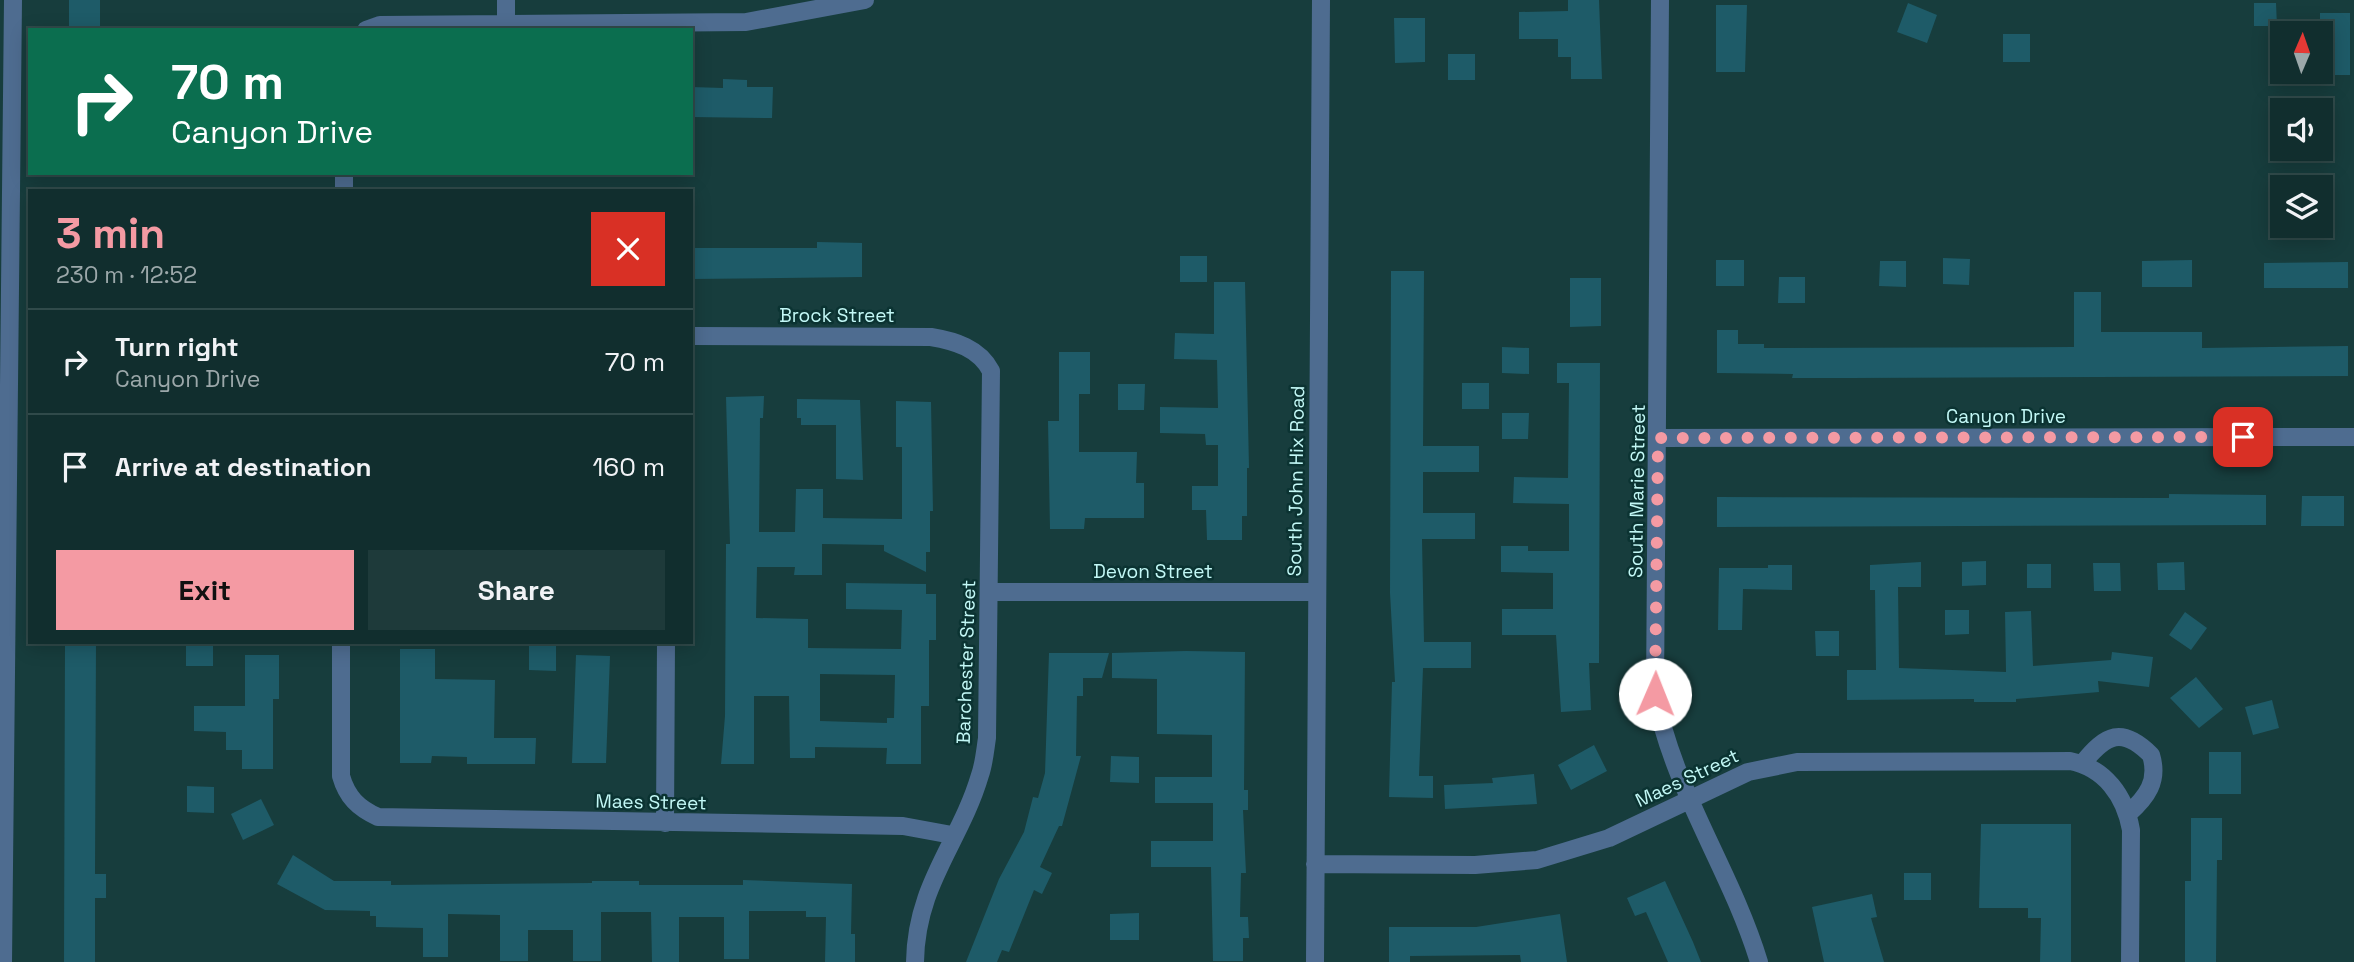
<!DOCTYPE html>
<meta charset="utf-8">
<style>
:root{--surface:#112e2e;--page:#1e3a3a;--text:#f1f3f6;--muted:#9ca8aa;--line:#304a4a;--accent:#f49aa3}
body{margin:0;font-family:"Space Grotesk",sans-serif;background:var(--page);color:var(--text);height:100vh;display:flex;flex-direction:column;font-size:26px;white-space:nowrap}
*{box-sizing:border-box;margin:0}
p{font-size:23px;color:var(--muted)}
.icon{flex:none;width:38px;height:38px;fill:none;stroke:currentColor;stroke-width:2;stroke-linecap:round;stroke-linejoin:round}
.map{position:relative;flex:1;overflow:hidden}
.sheet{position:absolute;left:28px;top:189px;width:665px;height:455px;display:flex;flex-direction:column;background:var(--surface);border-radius:0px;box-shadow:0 4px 18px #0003,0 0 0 2px var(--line)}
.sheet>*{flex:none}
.guide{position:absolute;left:28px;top:28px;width:665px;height:147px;border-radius:0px;box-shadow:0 4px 18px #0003,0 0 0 2px var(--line);background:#0b6e4f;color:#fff;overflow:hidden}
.needle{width:46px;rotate:2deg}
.fabs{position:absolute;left:2270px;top:21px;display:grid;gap:14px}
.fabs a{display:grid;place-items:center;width:63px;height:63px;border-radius:0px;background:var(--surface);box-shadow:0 4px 18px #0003,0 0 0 2px var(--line);font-size:35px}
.pin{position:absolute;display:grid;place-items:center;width:60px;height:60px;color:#fff;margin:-30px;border-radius:14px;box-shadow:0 4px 10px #0006}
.me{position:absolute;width:77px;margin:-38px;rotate:1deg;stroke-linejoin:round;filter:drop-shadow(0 0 5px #0008)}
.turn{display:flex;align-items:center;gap:24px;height:147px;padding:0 28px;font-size:32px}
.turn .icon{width:91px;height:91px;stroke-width:2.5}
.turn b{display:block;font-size:49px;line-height:60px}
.round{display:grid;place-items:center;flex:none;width:74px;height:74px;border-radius:0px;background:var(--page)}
.summary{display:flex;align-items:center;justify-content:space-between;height:119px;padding:0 28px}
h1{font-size:42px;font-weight:800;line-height:52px;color:var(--accent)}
.button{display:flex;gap:14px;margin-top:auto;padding:14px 28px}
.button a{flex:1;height:80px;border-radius:0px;background:var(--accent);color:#111;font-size:28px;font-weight:800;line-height:80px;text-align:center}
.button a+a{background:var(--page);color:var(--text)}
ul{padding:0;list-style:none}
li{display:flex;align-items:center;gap:21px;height:105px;padding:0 28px;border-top:2px solid var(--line)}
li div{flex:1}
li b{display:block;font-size:26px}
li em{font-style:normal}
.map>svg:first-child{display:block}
</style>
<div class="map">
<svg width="2354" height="962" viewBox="0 0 2354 962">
<rect width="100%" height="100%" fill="#173d3d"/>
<path fill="#1e5b68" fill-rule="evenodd" d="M69 0H100V30H69Z
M1568 0H1599L1602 79H1571V57H1558V39H1519V12L1568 11Z
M1908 3 1937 15 1927 43 1897 32Z
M2254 3H2276L2277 26H2254Z
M1716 5H1747L1745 72H1716Z
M2320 13H2350V75H2320Z
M1394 18H1425V62L1395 63Z
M2003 34H2030V62H2003Z
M1448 54H1475V80H1448Z
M723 79 747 80V87H773L772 118 691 117V87L723 88Z
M817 242 862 243V277L691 279V248H817Z
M1180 256H1207V282H1180Z
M1943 258 1970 259 1969 285 1943 284Z
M1716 260H1744V286H1716Z
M2192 260V287H2142V261Z
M1880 261H1906V287L1879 286Z
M2348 262V288H2264V263Z
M1391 271H1424L1423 446H1479V472H1423V513H1475V539H1422L1424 642H1471V668H1423L1419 776H1433V798L1389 797 1392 682H1395L1390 593Z
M1779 277H1805V303H1778Z
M1570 278H1601V326L1570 327Z
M1214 282H1245L1249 468H1247V516H1242V540H1207L1206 510H1192V486H1218V445H1206L1205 434 1160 433V407L1218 408 1217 360 1174 359 1175 333 1214 334Z
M2074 292H2101V332H2202V348L2348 346V376L1848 378H1792L1793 374 1717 373V330H1738V344H1764V348L2074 347Z
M1502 347 1529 348V374L1502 373Z
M1059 352H1090V394H1079V452H1137L1136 483H1144V518H1085L1084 529H1050L1048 421H1059Z
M1557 363H1600L1599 663H1589L1591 710 1561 712 1556 635H1502V609H1553V573L1501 572V546H1528V551H1569V504L1513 503 1514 477 1568 478 1569 383H1557Z
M1462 383H1489V409H1462Z
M1118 384H1145L1144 410H1118Z
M764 396 763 418H760L759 532H795L796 489H823V518L902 519V447H896V401L931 402 933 511H930V552H926V572L884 551V545L822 544V575H794L795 567H757L756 618 808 619V648L901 649 902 610 846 609V583L926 584V594H936V640H929V706H921V764H886L887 748 815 747V758H790L789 696H754V764H721L725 716 726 544H730L726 397ZM820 674 895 675 894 718H887V723L820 721Z
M797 399 860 400 863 480 836 479V425H801V418H797Z
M1502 413H1529L1528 439H1502Z
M2169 494 2266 495V525L1717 527V497L2169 498Z
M2302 496H2344V526H2301Z
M1986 561V585L1962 586V562Z
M1921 562V587H1898L1899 668 2006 672 2005 612 2031 611 2033 666 2111 660 2112 652 2153 657 2149 687 2098 681 2099 692 2016 699V702H1974V699L1847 700V670H1876L1875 590H1870V565Z
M2184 562 2185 590H2158L2157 563Z
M2093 563H2120L2121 591H2094Z
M2027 564H2051V588H2027Z
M1768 565H1792V590L1743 589 1742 630H1718L1719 568H1768Z
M1945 610H1969V634L1945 635Z
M2185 612 2207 628 2191 650 2169 635Z
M1815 631H1839V656H1816Z
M65 642H96L95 874H106V898H95V962H64Z
M186 642H213V666H186Z
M529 644 556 645V671L529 670Z
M400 649H435V679L495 680 494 738H536L535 764H467V757L432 756 431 763H400Z
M1186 651 1245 652 1244 790H1248V810H1243L1246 873H1241L1240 917H1248L1249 938H1243V961H1213L1211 867H1151V841H1213V803H1155V777H1212V735L1157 734V679L1112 678V653Z
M1049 653H1109L1102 678H1083V696H1077L1076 756H1081L1062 826H1059L1040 867 1052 873 1042 894 1034 890 1009 952 1002 950 997 962H966L999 879 1024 832 1033 797 1038 798 1045 773Z
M245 655H279V699H273V769H242V750H226V732L194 731V706H245Z
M576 655 610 656 606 763H572Z
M2196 677 2223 709 2199 728 2170 698Z
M2272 700 2279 728 2253 735 2245 707Z
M1594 745 1607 771 1571 790 1558 765Z
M2209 752H2241V794H2209Z
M1111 756 1139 757V783L1110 782Z
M1534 774 1537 804 1445 809 1444 785 1493 783 1492 778Z
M187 786 214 787V813L187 812Z
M261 799 274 825 243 840 231 814Z
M2191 818H2222V860H2217L2216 962H2185V881H2191Z
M1981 824H2071V962H2040L2041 918H2028V908H1979Z
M293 855 334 881H391V885L592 883V881H639V885H743V880L852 884 851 934H855V962H825L826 917H806V911H749V959H724V917H679V962H652L651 912H601V961H573V930H528V961H500V915L448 914V957H423V928L376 927V916H370V911L325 910 277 884Z
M1904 873H1931V900H1904Z
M1665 881 1693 942 1701 962H1668L1646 912 1635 916 1627 898Z
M1872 894 1877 917 1871 918 1884 962H1824L1812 907Z
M1139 913V940H1110V914Z
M1560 914 1567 962H1521L1520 955 1410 956V962H1389V927H1476Z"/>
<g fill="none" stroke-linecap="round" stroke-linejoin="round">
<path stroke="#4e6c90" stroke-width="18" d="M1660 0 1655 694C1673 790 1731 870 1759 962
M506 23V0
M366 30 380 25 746 22 865 0
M344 191V173
M691 336 931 337C955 341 979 348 991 371L987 738C985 751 984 764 980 775 960 843 916 884 915 962
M1658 438 2354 437
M990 592H1316
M341 642V776C347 797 358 808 378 817L903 826 952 835
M2082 764C2106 734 2122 726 2151 755 2159 781 2147 797 2128 814
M665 823 666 642
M1315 864 1475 865 1537 860 1609 838 1748 772 1797 762 2070 761C2105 768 2125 796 2131 830L2130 962
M3 962 13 0
M1315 962 1321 0"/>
</g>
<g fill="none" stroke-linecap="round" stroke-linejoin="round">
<path stroke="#f49aa3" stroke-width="12" stroke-dasharray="0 21.6" d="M1655 694 1658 438 2243 437"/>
</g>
<g text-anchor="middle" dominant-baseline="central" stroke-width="5" stroke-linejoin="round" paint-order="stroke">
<g font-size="19" fill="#c3f8f6" stroke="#0b3332">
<text x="837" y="315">Brock Street</text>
<text x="2006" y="416">Canyon Drive</text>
<text transform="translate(1296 481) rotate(-89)">South John Hix Road</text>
<text transform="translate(1637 491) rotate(-89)">South Marie Street</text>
<text x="1153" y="571">Devon Street</text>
<text transform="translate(966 662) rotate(-88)">Barchester Street</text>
<text transform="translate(1687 778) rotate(-25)">Maes Street</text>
<text transform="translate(651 802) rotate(1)">Maes Street</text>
</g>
</g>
</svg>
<div class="fabs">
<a><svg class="needle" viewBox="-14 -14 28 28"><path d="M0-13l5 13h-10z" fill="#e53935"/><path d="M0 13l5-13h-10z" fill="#9ca8aa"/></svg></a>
<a><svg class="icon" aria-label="sound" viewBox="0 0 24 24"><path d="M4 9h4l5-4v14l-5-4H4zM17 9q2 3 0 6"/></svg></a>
<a><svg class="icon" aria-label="layers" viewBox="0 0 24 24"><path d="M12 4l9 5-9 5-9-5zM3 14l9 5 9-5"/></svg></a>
</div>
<div class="pin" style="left:2243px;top:437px;background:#d93025"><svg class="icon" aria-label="arrive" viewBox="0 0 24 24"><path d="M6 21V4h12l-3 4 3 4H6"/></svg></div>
<svg class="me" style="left:1655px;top:694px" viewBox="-20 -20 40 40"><circle r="19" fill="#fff"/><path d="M0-13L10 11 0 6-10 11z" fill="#f49aa3"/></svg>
<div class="guide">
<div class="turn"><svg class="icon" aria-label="right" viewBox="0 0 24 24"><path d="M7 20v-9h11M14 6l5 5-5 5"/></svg><div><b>70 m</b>Canyon Drive</div></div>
</div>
<section class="sheet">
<div class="summary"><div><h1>3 min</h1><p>230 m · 12:52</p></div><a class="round" style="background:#d93025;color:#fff"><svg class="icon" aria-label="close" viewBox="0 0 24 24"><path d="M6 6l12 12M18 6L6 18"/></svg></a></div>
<ul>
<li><svg class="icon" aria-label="right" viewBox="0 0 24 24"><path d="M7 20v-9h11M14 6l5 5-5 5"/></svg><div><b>Turn right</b><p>Canyon Drive</p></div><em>70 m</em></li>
<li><svg class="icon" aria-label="arrive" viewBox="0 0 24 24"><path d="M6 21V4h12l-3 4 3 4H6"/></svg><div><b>Arrive at destination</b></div><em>160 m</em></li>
</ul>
<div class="button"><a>Exit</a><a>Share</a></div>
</section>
</div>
